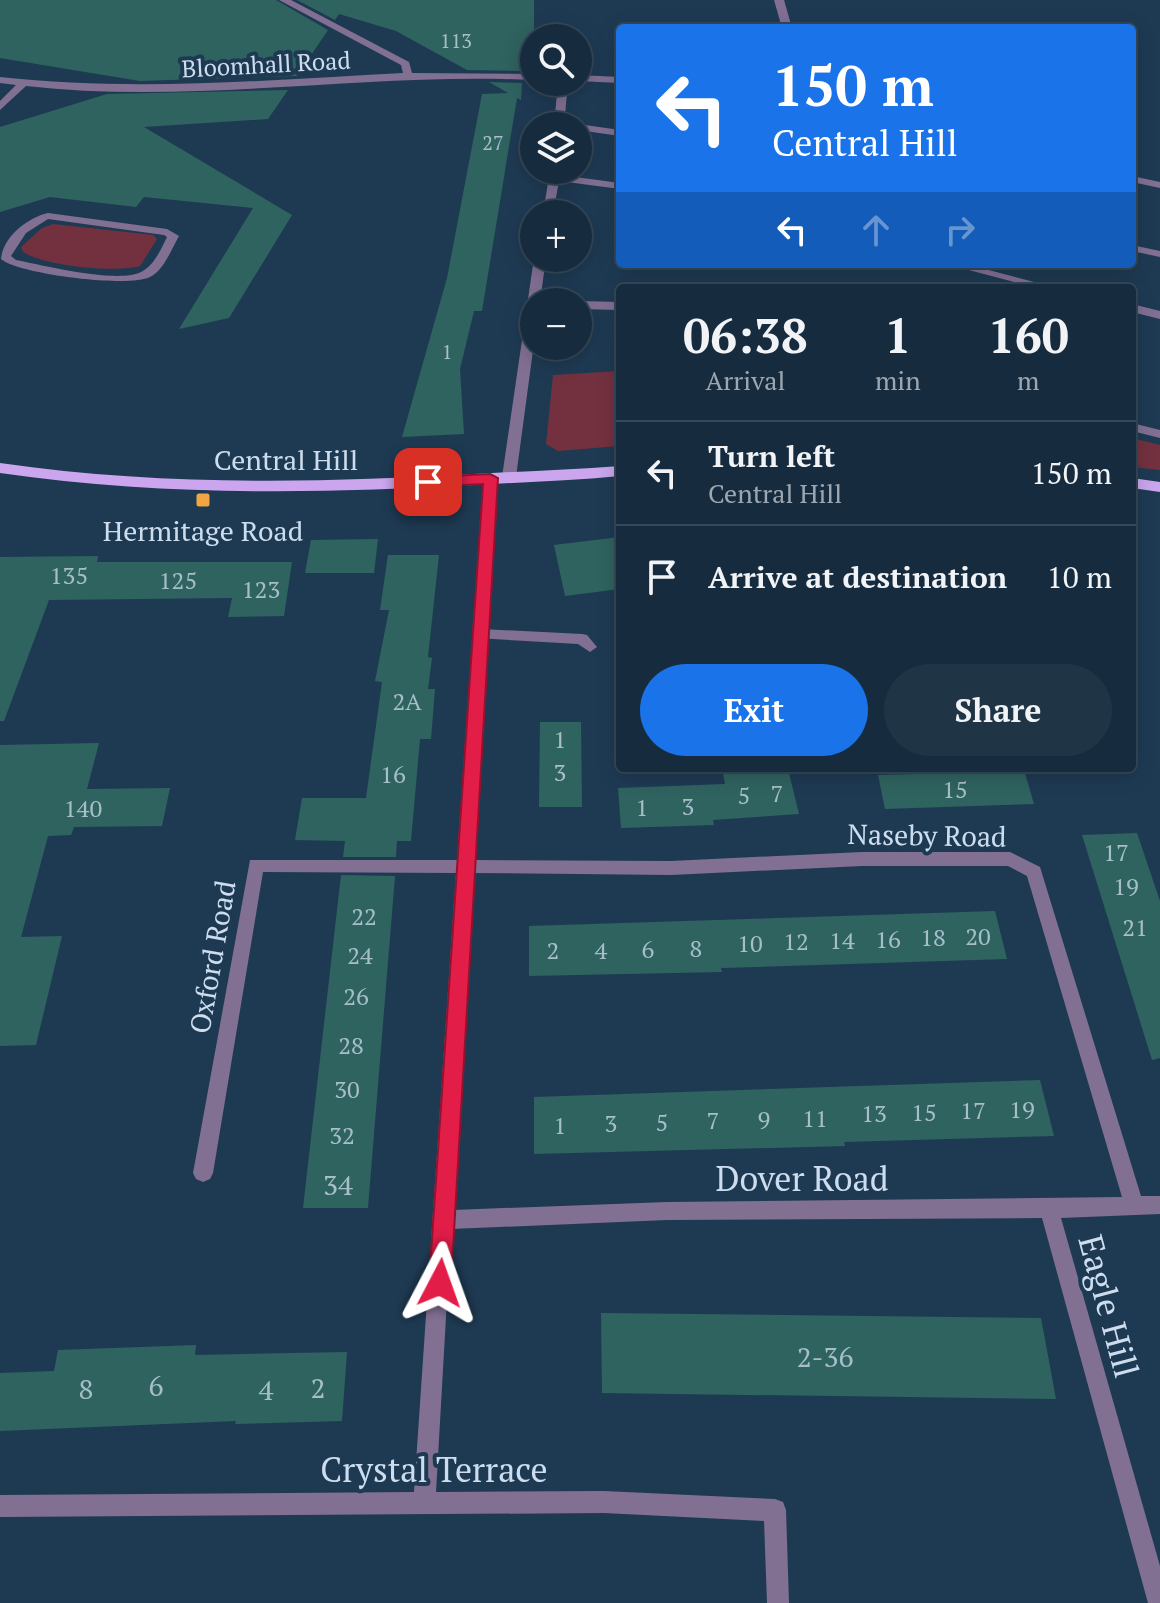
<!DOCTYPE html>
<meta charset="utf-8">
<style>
:root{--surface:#162c3e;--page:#1f3445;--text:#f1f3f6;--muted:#9ea7b0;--line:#354858;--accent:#1a73e8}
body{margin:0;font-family:"PT Serif",serif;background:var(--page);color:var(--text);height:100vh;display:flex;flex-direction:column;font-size:30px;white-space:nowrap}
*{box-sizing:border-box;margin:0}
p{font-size:26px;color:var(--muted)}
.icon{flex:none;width:44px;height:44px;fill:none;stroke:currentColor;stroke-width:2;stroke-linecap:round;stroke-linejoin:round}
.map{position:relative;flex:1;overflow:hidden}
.side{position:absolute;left:616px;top:284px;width:520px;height:488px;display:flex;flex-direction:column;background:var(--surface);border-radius:8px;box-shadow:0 4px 20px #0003,0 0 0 2px var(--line)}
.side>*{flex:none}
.guide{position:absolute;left:616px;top:24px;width:520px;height:244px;border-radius:8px;box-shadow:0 4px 20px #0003,0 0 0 2px var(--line);background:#1a73e8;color:#fff;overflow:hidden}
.buttons{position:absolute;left:520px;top:24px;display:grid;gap:16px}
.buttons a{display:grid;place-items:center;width:72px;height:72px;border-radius:50%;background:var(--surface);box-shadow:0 4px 20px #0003,0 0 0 2px var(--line);font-size:40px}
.pin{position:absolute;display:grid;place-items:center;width:68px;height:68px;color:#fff;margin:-34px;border-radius:16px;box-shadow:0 4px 12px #0006}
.me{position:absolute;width:88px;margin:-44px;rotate:4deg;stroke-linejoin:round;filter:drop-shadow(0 0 6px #0008)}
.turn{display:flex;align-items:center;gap:28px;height:168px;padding:0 24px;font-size:36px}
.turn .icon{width:104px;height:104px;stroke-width:2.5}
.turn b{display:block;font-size:56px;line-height:68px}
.lanes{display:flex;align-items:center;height:76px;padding:0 24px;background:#0003;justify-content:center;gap:40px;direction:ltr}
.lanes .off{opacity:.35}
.eta{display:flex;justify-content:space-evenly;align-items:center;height:136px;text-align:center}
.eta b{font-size:48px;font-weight:700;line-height:56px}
.cta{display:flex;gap:16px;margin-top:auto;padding:16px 24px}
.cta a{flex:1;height:92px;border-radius:48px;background:var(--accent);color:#fff;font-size:32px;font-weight:700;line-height:92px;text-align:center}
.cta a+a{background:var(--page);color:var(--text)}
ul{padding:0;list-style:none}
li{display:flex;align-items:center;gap:24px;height:104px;padding:0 24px;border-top:2px solid var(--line)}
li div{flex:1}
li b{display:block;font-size:30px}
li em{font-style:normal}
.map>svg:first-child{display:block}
</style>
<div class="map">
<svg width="1160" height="1603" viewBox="0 0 1160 1603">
<rect width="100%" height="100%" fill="#1e3a53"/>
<path fill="#733140" d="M53 224 153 235 157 239 140 266C114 273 45 266 23 252L21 247 42 228Z
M620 371V446L558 451 546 444 553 375Z
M1132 438 1160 445V470L1132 467Z"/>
<path fill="#2f635f" d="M0 0H276L328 30 297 76 140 81 0 58Z
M297 0H534V57L525 56 524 71 467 70 396 31 339 14 335 20Z
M489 82 522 83 521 100 517 98 482 311H474L460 369 464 434 402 437 447 278 482 94 508 93Z
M288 90 268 119 144 127 292 215 229 318 179 329 253 208 144 197 136 207 50 197 0 212V127L107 94Z
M620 537V589L565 596 554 545Z
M378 539 374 573H305L311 540Z
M388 555H439L428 657 432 658 428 689H435L431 739H420L411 841H397L396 857H343L345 841 295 840 302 798H366L382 682 375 681 389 610H380Z
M98 556 97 562H292L284 616 228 617 232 598 49 600 4 721H0V557Z
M540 722H581L582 807H539Z
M99 743 87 789 170 788 162 826 74 827 71 835 48 836 21 937 62 936 36 1045 0 1046V745Z
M915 768 1024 770 1034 804 885 809 878 775 917 774Z
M788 769 799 814 713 820 714 825 621 828 618 788 725 784 723 774Z
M1137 833 1160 901V1058L1152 1060 1082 835Z
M341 875 395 876 368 1208H303Z
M995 911 1007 959 721 968 722 972 529 976V926Z
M1040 1080 1054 1136 844 1142 845 1146 534 1154V1097Z
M601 1313 1041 1318 1056 1399 602 1393Z
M196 1345 195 1355 347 1352 342 1421 235 1424 236 1421 0 1431V1373L54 1371 58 1350Z"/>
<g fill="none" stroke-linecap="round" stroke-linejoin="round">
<path fill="#827093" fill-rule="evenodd" d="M481 629 582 634 587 635 597 647 590 652 578 644 476 638 474 634 476 630Z"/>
<path fill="#827093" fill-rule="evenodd" d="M279 0H291L409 62 412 73 534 74V80C365 72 195 105 26 86L0 110V101L16 85 0 83V77C135 92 268 80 403 73L401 65Z
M774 0H784L792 28H782Z
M578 75 620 77V83L578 81Z
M558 82H568L564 126H554Z
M578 124 620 130V136L578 130V126H574Z
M550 170H560V175L620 183V189L559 181 553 214H543Z
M1132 176 1160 182V188L1132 182Z
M48 213 167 229 179 236C171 250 164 270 150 277 128 288 18 274 1 259 3 237 27 218 48 213ZM48 219 164 235 167 237C161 249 154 266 141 272 118 284 42 265 16 260L11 256 26 233Z
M1132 245 1160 251V257L1132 251Z
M534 258H546L540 302H534V343L516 477 509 481 502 477Z
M946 264H966L1057 288H1037Z
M578 301 620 302V310L578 309 576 302Z
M1132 304 1160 311V319L1132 312Z
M1132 423 1160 430V438L1132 431Z
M490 474 497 478 474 860 671 861 862 852H1010L1040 867 1141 1196H1160V1214L1061 1218 1160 1566V1603H1148L1042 1218 667 1220 451 1229 436 1492 604 1491 775 1499 783 1502 786 1510 789 1603H767L764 1521 604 1513 0 1517V1495L414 1492 456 873 263 872 213 1173 210 1179 203 1182 196 1179 193 1173 250 860H457L483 478ZM862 866H1008L1027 876 1122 1197 667 1202 453 1210 473 873 671 875Z"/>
<path fill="#cba6ee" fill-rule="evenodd" d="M0 463C158 486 315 483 474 474 523 471 571 470 620 466V476C571 481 523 482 474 485 315 494 158 496 0 473Z
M1132 478 1160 482V492L1132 488Z"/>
</g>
<path fill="#e11d48" stroke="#92132f" stroke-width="2" d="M490 474 498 478 451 1283 448 1291 440 1294 432 1291 429 1283 483 484 428 487 420 482 428 477Z"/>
<rect fill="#f3a443" stroke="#1e3a53" stroke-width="3" x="195" y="492" width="16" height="16" rx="4"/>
<g text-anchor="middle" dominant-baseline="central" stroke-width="8" stroke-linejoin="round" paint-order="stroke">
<g font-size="20" fill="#a6beca">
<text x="456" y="40">113</text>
<text x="493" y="142">27</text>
<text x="447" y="351">1</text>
</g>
<g font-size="24" fill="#cdddee" stroke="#1e3a53">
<text transform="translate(266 64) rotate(-3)">Bloomhall Road</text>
</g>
<g font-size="24" fill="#a6beca">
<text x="69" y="575">135</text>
<text x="178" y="580">125</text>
<text x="261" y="589">123</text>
<text x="407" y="701">2A</text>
<text x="560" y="739">1</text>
<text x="560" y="772">3</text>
<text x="393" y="774">16</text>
<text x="955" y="789">15</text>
<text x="777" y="793">7</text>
<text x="744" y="795">5</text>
<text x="688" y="806">3</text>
<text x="642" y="807">1</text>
<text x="83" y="808">140</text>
<text x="1116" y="852">17</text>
<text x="1126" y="886">19</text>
<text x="364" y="916">22</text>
<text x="1135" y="927">21</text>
<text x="978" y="936">20</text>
<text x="933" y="937">18</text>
<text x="888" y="939">16</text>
<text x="842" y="940">14</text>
<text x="796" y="941">12</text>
<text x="750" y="943">10</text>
<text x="696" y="948">8</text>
<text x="648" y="949">6</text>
<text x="553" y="950">2</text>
<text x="601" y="950">4</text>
<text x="360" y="955">24</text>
<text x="356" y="996">26</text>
<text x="351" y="1045">28</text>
<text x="347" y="1089">30</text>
<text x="1022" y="1109">19</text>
<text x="973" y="1110">17</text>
<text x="924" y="1112">15</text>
<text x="874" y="1113">13</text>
<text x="815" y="1118">11</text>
<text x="764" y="1119">9</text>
<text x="713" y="1120">7</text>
<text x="662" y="1122">5</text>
<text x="611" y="1123">3</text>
<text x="560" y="1125">1</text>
<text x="342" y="1135">32</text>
</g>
<g font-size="28" fill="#cdddee" stroke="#1e3a53">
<text x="286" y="459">Central Hill</text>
<text transform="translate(927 835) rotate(1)">Naseby Road</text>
<text transform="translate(212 957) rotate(-80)">Oxford Road</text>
</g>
<g font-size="28" fill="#cdddee" stroke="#1e3a53">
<text x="203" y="530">Hermitage Road</text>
</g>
<g font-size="28" fill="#a6beca">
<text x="338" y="1184">34</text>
<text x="825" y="1356">2-36</text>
<text x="156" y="1385">6</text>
<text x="318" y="1387">2</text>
<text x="86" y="1388">8</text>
<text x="266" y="1389">4</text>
</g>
<g font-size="34" fill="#cdddee" stroke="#1e3a53">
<text x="802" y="1178">Dover Road</text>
<text transform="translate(1109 1306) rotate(75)">Eagle Hill</text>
<text x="434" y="1469">Crystal Terrace</text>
</g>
</g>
</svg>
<div class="buttons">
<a><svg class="icon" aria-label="search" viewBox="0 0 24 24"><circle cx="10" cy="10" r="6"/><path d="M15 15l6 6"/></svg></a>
<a><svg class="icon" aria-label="layers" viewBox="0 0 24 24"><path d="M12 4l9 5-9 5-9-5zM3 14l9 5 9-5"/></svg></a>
<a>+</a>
<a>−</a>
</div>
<div class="pin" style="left:428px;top:482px;background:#d93025"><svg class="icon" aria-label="arrive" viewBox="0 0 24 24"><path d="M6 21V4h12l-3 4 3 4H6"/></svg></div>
<svg class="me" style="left:440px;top:1283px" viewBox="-20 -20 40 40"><path d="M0-17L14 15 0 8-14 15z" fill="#e11d48" stroke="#fff" stroke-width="4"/></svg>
<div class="guide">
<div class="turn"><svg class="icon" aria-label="left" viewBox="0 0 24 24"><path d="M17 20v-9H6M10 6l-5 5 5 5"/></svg><div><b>150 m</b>Central Hill</div></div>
<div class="lanes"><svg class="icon" aria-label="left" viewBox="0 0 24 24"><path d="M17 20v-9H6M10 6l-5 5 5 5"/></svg><svg class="icon off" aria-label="ahead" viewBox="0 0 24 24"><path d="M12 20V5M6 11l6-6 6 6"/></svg><svg class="icon off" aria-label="right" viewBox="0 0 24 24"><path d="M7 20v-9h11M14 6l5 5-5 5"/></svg></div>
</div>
<section class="side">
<div class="eta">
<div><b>06:38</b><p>Arrival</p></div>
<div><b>1</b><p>min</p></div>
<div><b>160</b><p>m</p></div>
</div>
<ul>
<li><svg class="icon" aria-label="left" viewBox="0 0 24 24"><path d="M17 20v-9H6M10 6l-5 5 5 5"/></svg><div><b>Turn left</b><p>Central Hill</p></div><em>150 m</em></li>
<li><svg class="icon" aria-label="arrive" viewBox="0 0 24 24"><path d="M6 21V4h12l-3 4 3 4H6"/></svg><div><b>Arrive at destination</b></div><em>10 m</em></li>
</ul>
<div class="cta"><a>Exit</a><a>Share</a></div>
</section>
</div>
